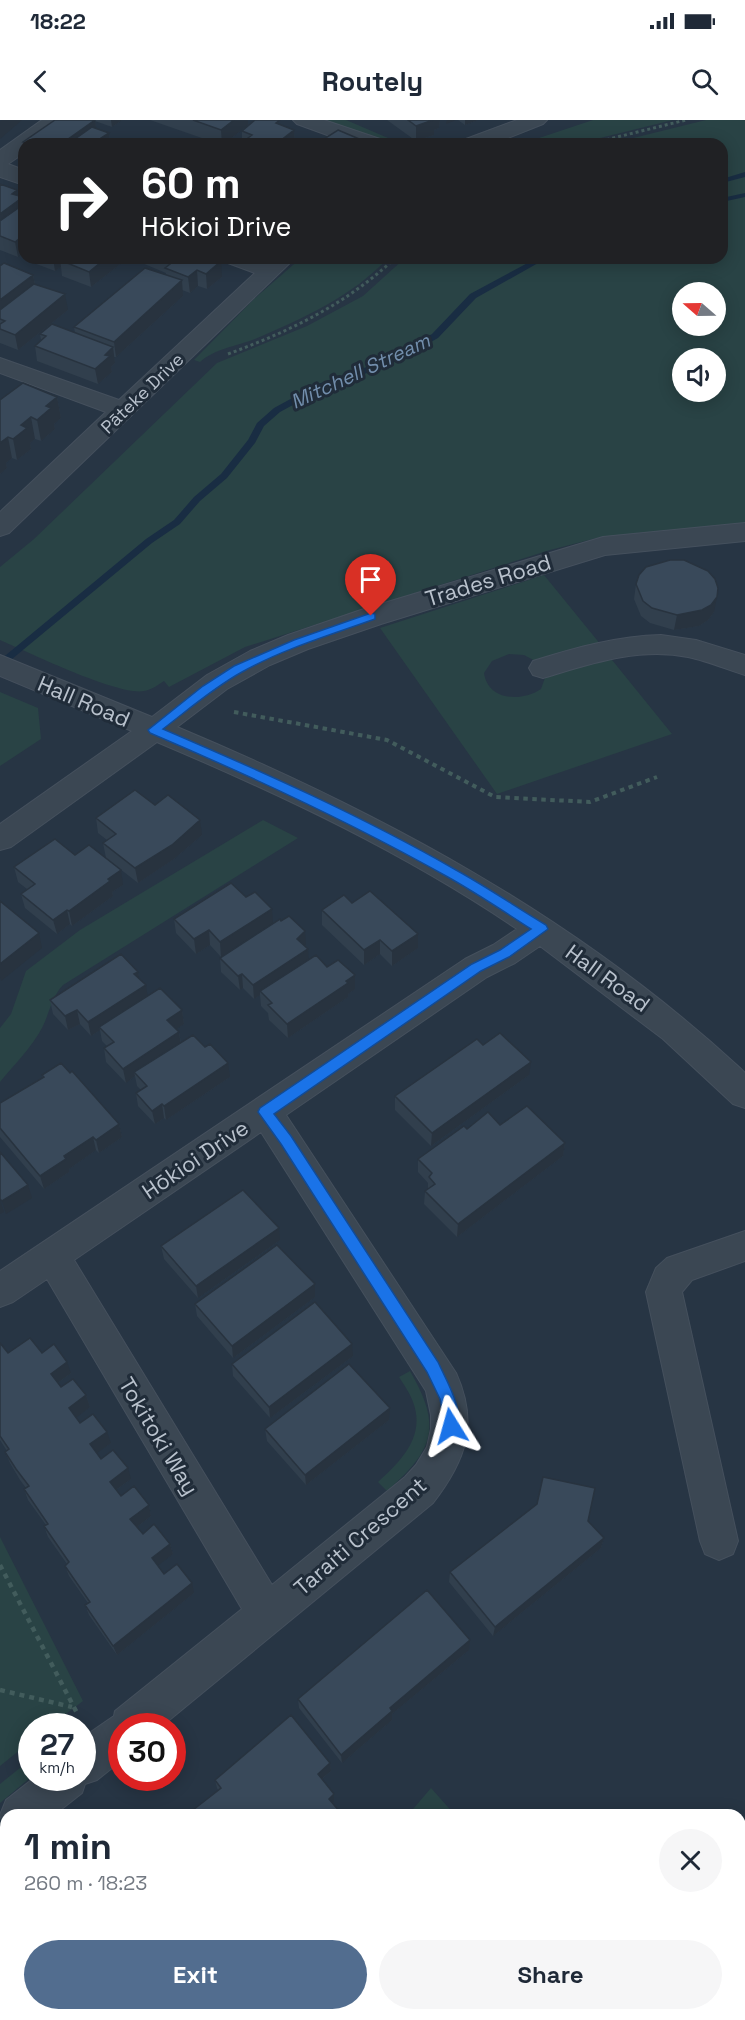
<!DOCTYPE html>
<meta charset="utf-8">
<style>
:root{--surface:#fff;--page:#f6f6f7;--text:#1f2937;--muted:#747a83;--accent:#526d8f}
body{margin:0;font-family:"Space Grotesk",sans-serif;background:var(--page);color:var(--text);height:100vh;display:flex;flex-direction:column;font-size:22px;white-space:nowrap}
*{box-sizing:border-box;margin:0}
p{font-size:20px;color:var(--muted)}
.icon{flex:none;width:33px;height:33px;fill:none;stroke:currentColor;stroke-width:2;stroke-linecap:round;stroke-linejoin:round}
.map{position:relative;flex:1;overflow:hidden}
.drawer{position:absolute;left:0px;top:1689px;width:746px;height:212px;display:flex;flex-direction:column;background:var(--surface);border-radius:18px 18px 0 0;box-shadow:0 3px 15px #0003}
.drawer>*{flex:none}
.guide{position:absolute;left:18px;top:18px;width:710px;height:126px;border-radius:18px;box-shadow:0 3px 15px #0003;background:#202124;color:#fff;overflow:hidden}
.needle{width:39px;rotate:290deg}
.fabs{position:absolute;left:672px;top:162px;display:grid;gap:12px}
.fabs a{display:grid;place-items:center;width:54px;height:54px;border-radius:50%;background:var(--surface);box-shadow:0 3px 15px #0003;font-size:30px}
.speed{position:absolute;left:18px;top:1593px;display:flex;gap:12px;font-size:30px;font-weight:700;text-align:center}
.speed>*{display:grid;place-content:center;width:78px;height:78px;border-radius:50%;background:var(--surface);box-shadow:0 3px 15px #0003;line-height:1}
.speed small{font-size:15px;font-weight:400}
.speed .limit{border:9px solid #d22;background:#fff;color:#111}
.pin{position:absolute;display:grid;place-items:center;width:51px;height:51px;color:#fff;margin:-62px -26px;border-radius:50% 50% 50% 0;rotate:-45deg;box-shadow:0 0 6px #0007}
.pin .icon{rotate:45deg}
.me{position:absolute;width:66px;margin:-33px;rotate:352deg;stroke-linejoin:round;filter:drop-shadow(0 0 4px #0008)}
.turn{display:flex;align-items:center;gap:21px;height:126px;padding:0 24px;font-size:27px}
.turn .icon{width:78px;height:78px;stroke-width:2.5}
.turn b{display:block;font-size:42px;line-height:51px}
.round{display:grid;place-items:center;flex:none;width:63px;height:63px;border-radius:32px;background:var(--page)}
.overview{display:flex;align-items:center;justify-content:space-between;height:102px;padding:0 24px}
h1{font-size:36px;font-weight:800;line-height:45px}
.primary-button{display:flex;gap:12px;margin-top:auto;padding:12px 24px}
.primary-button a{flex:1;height:69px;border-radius:36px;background:var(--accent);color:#fff;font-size:24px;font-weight:800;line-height:69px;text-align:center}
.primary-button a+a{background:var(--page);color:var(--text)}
.status{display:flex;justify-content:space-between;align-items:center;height:42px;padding:0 30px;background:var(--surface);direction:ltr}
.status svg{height:16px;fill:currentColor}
header{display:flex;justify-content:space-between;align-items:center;height:78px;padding:0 24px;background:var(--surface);font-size:27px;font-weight:800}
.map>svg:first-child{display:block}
</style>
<div class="status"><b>18:22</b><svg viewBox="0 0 49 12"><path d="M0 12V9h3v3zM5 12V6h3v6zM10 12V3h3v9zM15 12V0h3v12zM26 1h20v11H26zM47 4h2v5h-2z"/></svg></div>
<header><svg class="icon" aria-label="back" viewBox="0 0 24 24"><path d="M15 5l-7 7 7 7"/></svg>Routely<svg class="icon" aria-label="search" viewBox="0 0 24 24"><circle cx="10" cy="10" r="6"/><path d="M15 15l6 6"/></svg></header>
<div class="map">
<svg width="745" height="1900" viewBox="0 0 745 1900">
<rect width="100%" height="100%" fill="#273544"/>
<path fill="#294345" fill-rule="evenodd" d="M324 0H346L402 24H394Z
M593 0H673L576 24H521Z
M706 0H745V405L637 413 597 418 550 430 245 527 169 567 164 561C158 565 151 570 144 571 118 576 28 532 0 520V447L34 419 217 243 307 206 363 176 405 138H722V24H609ZM682 172H716V206H682ZM682 238H716V272H682Z
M301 138H388C353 176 302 199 255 219 237 226 214 229 200 242L194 240 254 179Z
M544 455 601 525 539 543 524 535 509 534 492 541 484 553C488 581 522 582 541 569L546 555 608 535 672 614 497 674 380 508Z
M0 572 38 588 41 619 0 646Z
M263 700 298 718 63 865C51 878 50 892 42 908 32 927 14 945 0 962V908L11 894 26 851 80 810Z
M410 1251C443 1308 433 1330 387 1371L378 1362C401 1341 426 1316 413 1282 410 1273 404 1265 399 1257Z
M0 1417 83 1581 50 1606H32L31 1621 0 1646Z
M31 1639V1657L0 1683V1664Z
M431 1668 455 1695H408Z
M631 1894 636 1900H438L434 1895Z"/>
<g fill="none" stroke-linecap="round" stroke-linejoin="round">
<path fill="#192d43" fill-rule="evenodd" d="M745 52V57L722 63V59Z
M745 73V77L722 82V78Z
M537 138H547L476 178 438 218 387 246 324 268 280 292 264 306 255 323 227 358 200 381 180 404 152 423 0 549V540L146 419 174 400 194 377 221 354 248 320 257 303 274 288 318 264 381 242 432 214 470 174Z"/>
<defs>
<path id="minor" d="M42 0H67L36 24H24V33L8 44 24 50V65L0 57V30Z
M293 0H324L380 19 383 24H352L297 4Z
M517 0H547L543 4 493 24H463L466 19Z
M225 138H258L267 141 271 138H295L9 413 0 416V392L106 292 0 253V238L119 280 255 153 228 143Z
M745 403V421L605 435 381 504 308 529 270 545 227 569 177 607C382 693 575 796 740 948L745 953V988L733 984 663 919 540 826 515 843 487 857 286 995 456 1253C479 1304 466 1340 433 1383L162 1606H122V1640L97 1660 85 1664 82 1673 54 1695H6V1710L0 1695 6 1680 34 1658H82V1618L114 1596 115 1591 242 1489 47 1159 13 1182 0 1187V1151L465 839 493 825 517 809C405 733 282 675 157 622L11 727 0 730V704L132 611 0 556V535L152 597 207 555 250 531 288 515 361 490 603 417ZM261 1012 426 1271 431 1295V1309L427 1327 416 1345 405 1357 272 1465 74 1140Z
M661 515 696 520 745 535V555C726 549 707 541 688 537 638 527 590 544 543 558L533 555 529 548 533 541C575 528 617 516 661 515Z
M745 1111V1141L692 1160 682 1172 738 1421 733 1434 719 1440 705 1434 700 1421 646 1172 656 1148 667 1138Z
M0 1816 6 1818V1869L0 1867Z
M16 1894H61L63 1900H18Z"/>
</defs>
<use href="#minor" stroke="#45505d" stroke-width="2"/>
<path stroke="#425c5c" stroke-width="3" stroke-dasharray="3 3" stroke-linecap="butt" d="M589 24 686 0
M228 234C290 211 347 184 395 138"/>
<path stroke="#425c5c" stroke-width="4" stroke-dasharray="4.5 4.5" stroke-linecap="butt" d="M234 592 387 620 495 677 590 682 657 657"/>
<path stroke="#425c5c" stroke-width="4.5" stroke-dasharray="5 5" stroke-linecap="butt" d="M0 1445 77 1593
M0 1570 72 1587"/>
<use href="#minor" fill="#3b4753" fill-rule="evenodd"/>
</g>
<path fill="#313f4d" d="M55 0H122L112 7 95 1 96 8 109 13 110 22 117 24H24V26L23 22Z
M150 0H248V5L224 24H219Z
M387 0H440L439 8 434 10V15L416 21Z
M458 0H478L465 5Z
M280 5 294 10 295 24H240L242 22V11Z
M0 64 17 76 23 77 24 84 18 137 0 130Z
M30 138H128L91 167 62 156 61 147 55 151 31 142Z
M142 138H213L222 157 207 169 198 166 190 173 182 170 183 176 116 237H114L115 243 111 247 112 252 98 264 37 241 35 226 41 220 40 214 75 213 74 207 166 155V153L142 143Z
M0 146 33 155 35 164 68 190 18 230 0 223Z
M57 277 61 298 54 304 55 309 41 321 35 319 30 323 31 329 17 340 12 338 6 343 7 348 0 354V280Z
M636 464 714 492 708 500 699 506 674 510 650 503 641 496 634 479Z
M155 685 202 715 174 739 138 763 106 738 103 723 107 720 98 713 96 698Z
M75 735 123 765 112 772 113 776 72 806 70 804 57 814 25 788 21 774 27 769 18 762 14 747Z
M231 763 221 837 210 825 196 834 176 813 174 799Z
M352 783 418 828 392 846 380 834 364 845 322 805V790Z
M306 825 305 826 308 840 327 847 355 855V869L348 874V877L288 918 269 900 268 893 261 886 260 875 254 879 243 868 240 870 221 852 220 838Z
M138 852 139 859 147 876 182 890 184 904 176 909 179 912 181 923 230 957 166 1000 164 998 155 1004 138 986 136 973 141 970 137 966 135 956 126 963 106 942 104 928 107 926 102 921 100 910 91 916 80 904 68 910 53 894 50 880Z
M483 925 529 955 431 1026 395 990V976Z
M70 953 119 1004 122 1017 99 1033 96 1030 69 1049V1052L44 1069 0 1017V983L43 958 42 955Z
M500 1005 565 1023 563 1036 457 1117 424 1084 425 1071 428 1069V1063L418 1052V1039L467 1009Z
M280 1120 198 1178 164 1139 161 1126Z
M315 1177 233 1238 197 1196 195 1184Z
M0 1223 8 1233H42L71 1253 58 1263 61 1267 86 1275 90 1287 76 1297 80 1303 111 1323 96 1333 101 1339 131 1359 116 1370 121 1376 149 1385 151 1396 137 1407 143 1414 170 1424 173 1434 158 1445 164 1454 194 1473 117 1535 89 1495 85 1485 88 1483 69 1456 65 1446 67 1444 48 1417 44 1406 46 1405 28 1380 24 1369 26 1368 20 1360 10 1343 5 1332 7 1331 0 1320Z
M353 1236 270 1298 233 1256 232 1244Z
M389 1300 306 1365 267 1321 265 1309Z
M588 1401 604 1418 601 1428 493 1516 449 1462 450 1452Z
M469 1530 392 1594V1600L342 1643 299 1588 298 1579Z
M330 1643 331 1651 322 1659 334 1674V1682L333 1683 340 1692V1695H195L193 1690 218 1670 217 1668 215 1660Z"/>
<path fill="#28333f" d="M2 0H22L0 19V1Z
M95 0 97 15 85 24H61Z
M111 0H122L112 7Z
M234 0H248V5L224 24H222L221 10Z
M431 0H440L439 8 434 10V15L416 21V6Z
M447 0H456L446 4Z
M465 0H478L465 5Z
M294 10 295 24H276Z
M109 13 110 24 101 18Z
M17 70 18 81 23 77 24 86 0 112V94L12 74Z
M24 115V133L18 137 15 122Z
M53 138H73L60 140 61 147 55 151Z
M106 138H128L91 167 89 152Z
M221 141 222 157 207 169 206 154Z
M197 150 198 166 190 173 188 157Z
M33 155 36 170 0 198V180Z
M182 160 183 176 116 237 114 222Z
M65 174 68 190 18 230 15 215Z
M113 227 115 243 111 247 112 252 98 264 95 249 105 235Z
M57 277 61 298 54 304 55 309 41 321 37 300 46 286Z
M31 297 35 319 30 323 31 329 17 340 13 319 21 305Z
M8 317 12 338 6 343 7 348 0 354V323Z
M717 477 714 492 708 500 699 506 674 510 677 495Z
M200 700 202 715 174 739 138 763 135 748Z
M121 750 123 765 112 772 113 776 72 806 69 791 108 759Z
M272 789 273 803 221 837 220 822Z
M67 790 70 804 57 814 53 800Z
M209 810 210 825 196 834 194 819Z
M305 811 306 825 297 833V819Z
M39 813 42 828 1 861 0 857V844Z
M418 814V828L392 846V831Z
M380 820V834L364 845V830Z
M308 829 309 844 260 871V875L254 879 253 865Z
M138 852 141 866 134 854Z
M242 854 243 868 240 870 238 856Z
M355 855V869L348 874V877L288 918 287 904Z
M146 865 148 879 99 907 100 910 91 916 88 902Z
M77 890 80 904 68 910 65 896Z
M182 890 184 904 169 914 167 900Z
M179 912 181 926 134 952 135 956 126 963 123 949Z
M531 942 529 955 431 1026 432 1013Z
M228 943 230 957 166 1000 164 986Z
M162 984 164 998 155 1004 152 991Z
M119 1004 122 1017 99 1033 96 1020Z
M93 1017 96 1030 69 1049V1052L44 1069 40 1056 64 1036Z
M565 1023 563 1036 457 1117 458 1104Z
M28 1065 32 1078 6 1094 2 1081Z
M0 1079 4 1092 0 1094Z
M279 1108 280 1120 198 1178 196 1166Z
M315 1164V1177L233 1238 232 1226Z
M352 1224 353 1236 270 1298 269 1287Z
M67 1242 71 1253 55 1265 51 1254Z
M86 1275 90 1287 73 1300 69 1288Z
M390 1288 389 1300 306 1365 305 1355Z
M107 1312 111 1323 93 1336 90 1324Z
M128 1348 131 1359 113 1372 110 1362Z
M149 1385 151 1396 133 1410 130 1399Z
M604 1418 601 1428 493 1516 495 1507Z
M170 1424 173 1434 155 1448 152 1438Z
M192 1463 194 1473 117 1535 113 1526Z
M470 1520 469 1530 392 1594V1600L342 1643 341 1635 390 1588Z
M330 1643 331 1651 318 1662V1654Z
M334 1674V1682L330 1686 329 1679Z"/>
<path fill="#39495a" stroke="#28333f" stroke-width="1.5" d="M55 0H95L61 24H29L23 22Z
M193 0H234L221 10Z
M255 0H280L276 3 294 10 276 24H240L252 15 242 11Z
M408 0H433L416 6Z
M92 7 109 13 101 18 117 24H68Z
M338 10 371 24H316Z
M128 20 140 24H122Z
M0 64 17 70 12 74 23 77 0 94Z
M24 84V115L15 122 0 116V101Z
M63 138H106L89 152 60 140Z
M166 138H213L221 141 206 154 197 150 188 157 165 148 174 141Z
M4 143 33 155 0 180V146Z
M145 148 182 160 114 222 74 207Z
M34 164 65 174 15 215 0 209V204L5 201 0 199V190Z
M52 204 113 227 105 235 110 236 95 249 35 226 46 216 40 214Z
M23 263 57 277 46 286 51 288 37 300 31 297 21 305 27 308 13 319 8 317 0 323V280Z
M670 440H684L708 451 715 459 718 468 717 477 711 485 702 490 677 495 652 488 643 481 636 464 639 455 646 447Z
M135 670 155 685 168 675 200 700 172 725 135 748 103 723 116 714 96 698Z
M55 719 75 735 89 725 121 750 108 759 110 761 69 791 67 790 53 800 21 774 35 764 14 747Z
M231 763 246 777 255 772 272 789 220 822 209 810 194 819 174 799Z
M370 771 418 814 392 831 380 820 364 830 322 790 344 775 352 783Z
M0 781 39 813 0 844Z
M289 796 305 811 297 819 308 829 253 865 242 854 238 856 220 838 280 799 281 801Z
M121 834 138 852 134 854 146 865 88 902 77 890 65 896 50 880Z
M316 835 327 847 338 840 355 855 346 861 348 863 287 904 268 885 272 883 260 871Z
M160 868 182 890 167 900 179 912 123 949 104 928 114 922 99 907Z
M500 913 531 942 432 1013 395 976 477 919 483 925Z
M193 915 205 927 210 924 228 943 164 986 162 984 152 991 136 973 147 966 134 952Z
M61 943 70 953 72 951 119 1004 96 1020 93 1017 64 1036 66 1039 40 1056 0 1008V983L44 957 42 955Z
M527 986 565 1023 458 1104 425 1071 435 1064 429 1057 432 1053 418 1039 464 1006 467 1009 488 992 500 1005Z
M0 1032 28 1065 2 1081 0 1079Z
M243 1070 279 1108 196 1166 161 1126Z
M277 1125 315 1164 232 1226 195 1184Z
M315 1182 352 1224 269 1287 232 1244Z
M30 1218 42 1233 54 1224 67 1242 51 1254 61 1267 73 1259 86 1275 69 1288 80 1303 93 1294 107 1312 90 1324 101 1339 113 1330 128 1348 110 1362 121 1376 134 1366 149 1385 130 1399 143 1414 154 1404 170 1424 152 1438 164 1454 177 1444 192 1463 113 1526 85 1485 90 1482 65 1446 69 1442 44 1406 48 1404 24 1369 29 1366 16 1349 5 1332 9 1329 0 1316V1223L8 1233Z
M349 1244 390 1288 305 1355 265 1309Z
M543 1357 595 1368 588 1401 604 1418 495 1507 450 1452 537 1384Z
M427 1470 470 1520 390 1588 392 1591 341 1635 298 1579Z
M291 1595 330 1643 318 1654 334 1674 329 1679 340 1692 337 1695H197L193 1690 221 1668 215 1660Z
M213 1894H308L312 1900H207Z"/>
<path fill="#1a73e8" stroke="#114b97" stroke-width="1.5" d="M371 493 375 494V499C330 515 283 529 242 552 213 568 188 590 163 609 263 652 362 696 456 750 487 767 516 787 546 805L548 809 509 837 481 851 274 994 291 1016 438 1242C446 1260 465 1291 457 1311L451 1313 446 1311 440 1279 427 1252 281 1024 258 992 260 988 472 844 500 830 531 809C503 791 475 772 446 756 350 702 251 656 150 613L148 610 203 566 234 546 294 520Z"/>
<g text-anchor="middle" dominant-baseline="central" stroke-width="6" stroke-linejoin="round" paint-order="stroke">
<g font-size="18" fill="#b9c2cd" stroke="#202c39">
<text transform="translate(142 273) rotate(-44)">Pāteke Drive</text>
</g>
<g font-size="20" font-style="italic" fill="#728eac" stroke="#202c39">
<text transform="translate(360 251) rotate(-25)">Mitchell Stream</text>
</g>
<g font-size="22" fill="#b9c2cd" stroke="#202c39">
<text transform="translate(488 460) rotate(-17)">Trades Road</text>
<text transform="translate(84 581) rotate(23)">Hall Road</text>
<text transform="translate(608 858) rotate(36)">Hall Road</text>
<text transform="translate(195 1039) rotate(-34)">Hōkioi Drive</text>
<text transform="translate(159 1316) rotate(59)">Tokitoki Way</text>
<text transform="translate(360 1416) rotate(-41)">Taraiti Crescent</text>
</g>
</g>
</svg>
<div class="fabs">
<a><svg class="needle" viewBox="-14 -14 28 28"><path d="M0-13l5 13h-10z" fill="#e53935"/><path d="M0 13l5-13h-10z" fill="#747a83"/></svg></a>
<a><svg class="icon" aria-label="sound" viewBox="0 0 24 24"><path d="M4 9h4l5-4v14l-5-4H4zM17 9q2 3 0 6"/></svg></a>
</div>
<div class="speed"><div>27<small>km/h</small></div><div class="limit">30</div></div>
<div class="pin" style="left:371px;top:496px;background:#d93025"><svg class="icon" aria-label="arrive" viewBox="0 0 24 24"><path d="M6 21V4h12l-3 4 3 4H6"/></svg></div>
<svg class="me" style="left:451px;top:1306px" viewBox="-20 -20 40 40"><path d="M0-17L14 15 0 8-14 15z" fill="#1a73e8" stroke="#fff" stroke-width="4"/></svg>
<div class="guide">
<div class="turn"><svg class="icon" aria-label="right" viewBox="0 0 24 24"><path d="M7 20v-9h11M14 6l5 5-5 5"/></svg><div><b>60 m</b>Hōkioi Drive</div></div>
</div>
<section class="drawer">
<div class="overview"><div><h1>1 min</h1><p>260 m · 18:23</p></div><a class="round"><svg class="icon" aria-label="close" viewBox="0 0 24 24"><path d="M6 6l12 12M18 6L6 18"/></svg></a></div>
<div class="primary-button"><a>Exit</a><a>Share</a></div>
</section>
</div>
